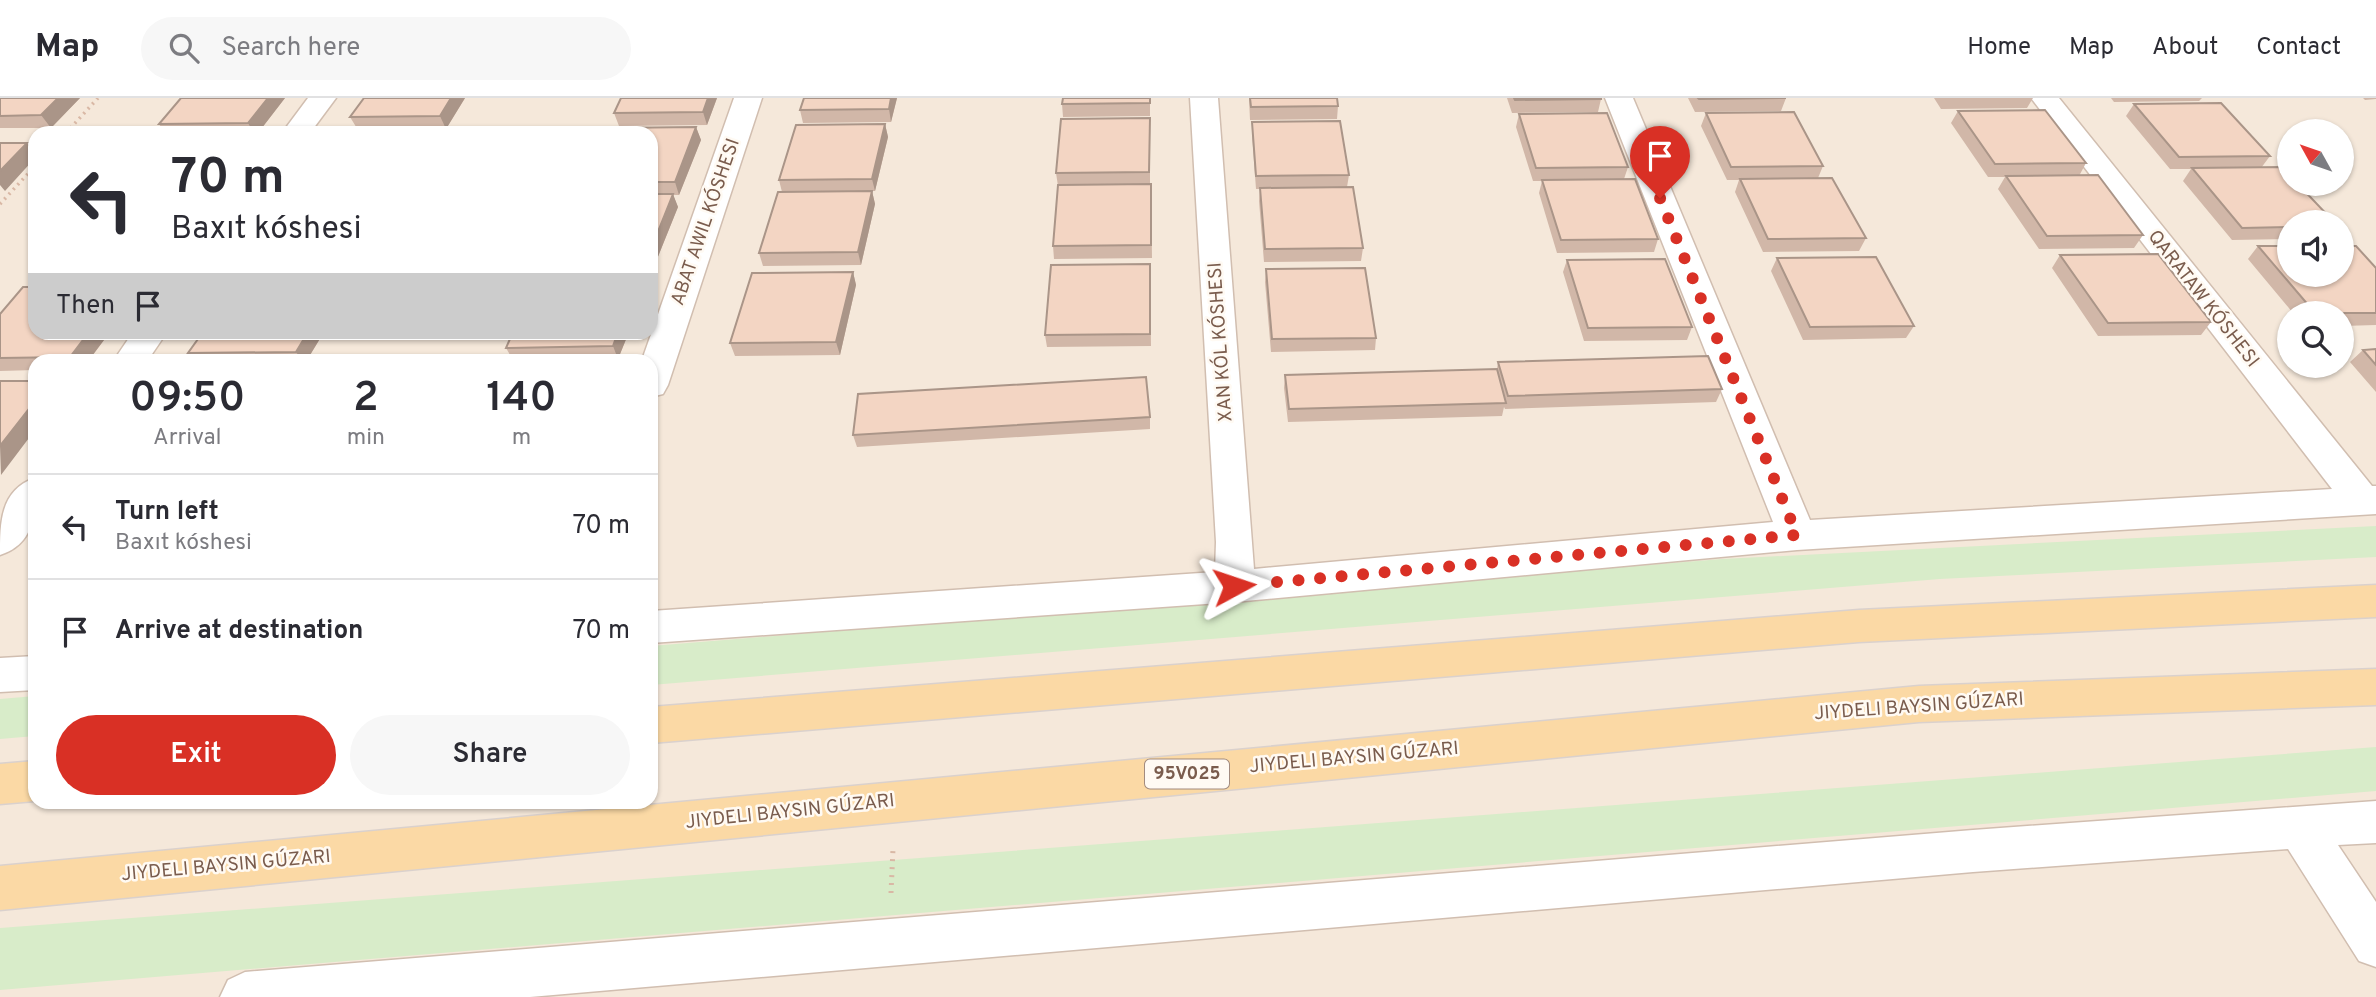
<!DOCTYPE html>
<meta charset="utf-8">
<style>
:root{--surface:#fff;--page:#f7f7f7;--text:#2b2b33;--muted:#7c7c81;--line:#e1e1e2;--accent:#d93025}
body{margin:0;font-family:Overpass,sans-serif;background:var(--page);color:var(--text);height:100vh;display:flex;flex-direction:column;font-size:26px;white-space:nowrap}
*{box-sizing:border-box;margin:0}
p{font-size:23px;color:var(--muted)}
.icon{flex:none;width:38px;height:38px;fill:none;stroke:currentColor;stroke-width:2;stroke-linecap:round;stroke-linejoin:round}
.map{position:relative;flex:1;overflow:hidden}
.panel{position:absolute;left:28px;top:256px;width:630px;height:455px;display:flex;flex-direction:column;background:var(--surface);border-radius:21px;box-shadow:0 2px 5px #0004}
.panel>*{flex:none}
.hud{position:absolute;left:28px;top:28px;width:630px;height:214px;border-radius:21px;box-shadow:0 2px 5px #0004;background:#fff;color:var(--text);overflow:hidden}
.needle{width:46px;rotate:310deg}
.buttons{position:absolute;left:2277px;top:21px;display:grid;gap:14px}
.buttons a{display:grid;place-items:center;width:77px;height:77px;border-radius:50%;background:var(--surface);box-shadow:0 2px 5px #0004;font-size:35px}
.pin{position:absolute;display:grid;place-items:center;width:60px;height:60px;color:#fff;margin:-72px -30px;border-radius:50% 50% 50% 0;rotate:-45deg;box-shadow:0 0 7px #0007}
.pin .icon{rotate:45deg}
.me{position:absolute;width:77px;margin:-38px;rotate:85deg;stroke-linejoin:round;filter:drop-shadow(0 0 5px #0008)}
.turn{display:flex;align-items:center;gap:24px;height:147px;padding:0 28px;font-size:32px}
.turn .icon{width:91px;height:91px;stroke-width:2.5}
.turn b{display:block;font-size:49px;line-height:60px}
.then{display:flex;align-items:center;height:66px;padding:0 28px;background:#0003;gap:14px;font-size:26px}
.eta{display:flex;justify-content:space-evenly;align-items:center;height:119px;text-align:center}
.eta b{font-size:42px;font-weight:600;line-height:49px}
.primary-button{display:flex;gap:14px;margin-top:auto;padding:14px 28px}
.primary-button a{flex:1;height:80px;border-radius:42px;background:var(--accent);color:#fff;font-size:28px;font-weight:600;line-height:80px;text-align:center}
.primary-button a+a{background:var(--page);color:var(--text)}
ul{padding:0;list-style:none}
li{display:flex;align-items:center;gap:21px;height:105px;padding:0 28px;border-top:2px solid var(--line)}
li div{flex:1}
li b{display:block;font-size:26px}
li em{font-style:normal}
header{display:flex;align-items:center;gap:42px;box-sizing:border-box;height:98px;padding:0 35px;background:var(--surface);border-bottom:2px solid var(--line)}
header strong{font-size:33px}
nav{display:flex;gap:38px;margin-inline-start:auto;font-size:24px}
.search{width:490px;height:63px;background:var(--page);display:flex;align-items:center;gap:18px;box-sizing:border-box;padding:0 24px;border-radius:38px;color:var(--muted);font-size:26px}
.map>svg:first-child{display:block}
</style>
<header>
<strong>Map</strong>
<div class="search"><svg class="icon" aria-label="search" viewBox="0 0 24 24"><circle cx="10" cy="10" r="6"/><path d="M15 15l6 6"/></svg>Search here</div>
<nav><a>Home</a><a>Map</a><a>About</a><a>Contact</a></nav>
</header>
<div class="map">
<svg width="2376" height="899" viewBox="0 0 2376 899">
<rect width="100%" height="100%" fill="#fdf6ec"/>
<path fill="#f5e8da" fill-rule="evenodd" d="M0 0H2376V899H0ZM2289 33H2342V86H2289ZM35 35H651V234H35ZM2289 124H2342V177H2289ZM2289 215H2342V268H2289ZM35 262H651V704H35Z"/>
<path fill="#d8ecc9" d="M2376 428V459L1940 481 651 587V548L1722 461Z
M35 598V638L0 641V601Z
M2376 649V693L0 892V830Z"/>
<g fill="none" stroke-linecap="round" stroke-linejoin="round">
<defs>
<path id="street" d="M308 0H336L310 35H282Z
M734 0H762L668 287 663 296 651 299V262H642Z
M1190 0H1218L1254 471 1773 424 1605 0H1633L1810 422 2332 391 2031 0H2059L2372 388H2376V416L1797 452 1234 504 651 545V513L1215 474 1216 444Z
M133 234H167L148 262H114Z
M35 380C35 412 37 445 0 457 0 425 0 392 35 380Z
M35 558V592L0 594V560Z
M2376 703V745L2338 747 2376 804V869L2359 863 2288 751 1973 774 530 899H220L228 882 245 874 1973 732Z"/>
<path id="primary" d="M2376 487V519L1859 544 651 645V609L1859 512Z
M2376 571V607L1919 624 0 812V768L1919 588Z
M35 663V703L0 706V666Z"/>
</defs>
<use href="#street" stroke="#d1beb0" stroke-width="3"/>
<use href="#primary" stroke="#dad1cd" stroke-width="3"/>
<path stroke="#d9b8a5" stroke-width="3.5" stroke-dasharray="2 4.5" stroke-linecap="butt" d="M66 35 98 0
M0 106 35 68"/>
<path stroke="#d9b8a5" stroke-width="5" stroke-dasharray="2 6" stroke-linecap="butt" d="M891 795 893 751"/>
<use href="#street" fill="#fff" fill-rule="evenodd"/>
<use href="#primary" fill="#fbd9a5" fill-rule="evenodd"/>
</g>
<path fill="#d1b7a8" d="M0 0H80L51 30H0Z
M181 0H285L258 35H165L159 26Z
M364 0H465L446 31 358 32 350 19Z
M621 0H717L707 27 619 28 614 15Z
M804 0H897L891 24 803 25 800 12Z
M1150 0V18L1063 19 1062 6Z
M1249 0H1337L1338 8 1337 21 1250 22Z
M1507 0H1601V1L1598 14 1512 15Z
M1688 0H1786L1781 13 1695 14Z
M1934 0H2033L2027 10 1941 11Z
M2111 0H2202L2199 3 2114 4Z
M2363 0H2376V1L2365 2Z
M2134 6 2270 58 2261 70 2289 124V141L2232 142 2183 83 2191 71H2170L2126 18Z
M1958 13 2086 65 2079 78 2143 137 2134 150 2039 151 1998 91 2005 79H1988L1951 25Z
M1706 15 1823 68 1818 80 1866 140 1859 153 1763 154 1735 94 1739 82H1727L1701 28Z
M1519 16 1628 69 1624 81 1658 141 1654 154 1557 155 1539 95 1542 83H1533L1516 29Z
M1150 20V86H1151L1152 160 1054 161 1053 148 1058 88 1056 75Z
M1252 24 1349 77 1347 89 1363 150 1361 163 1264 164 1259 103 1260 91H1256L1252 36Z
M885 26 888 39 875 93H872L875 106 861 167 763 168 759 155 782 94 779 82Z
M696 29 701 42 679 97H673L678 109 653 171H651V35Z
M2258 148 2376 170V227L2342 228V215H2293L2248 161Z
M2060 157 2211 224 2201 237 2098 238 2052 170Z
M1777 160 1914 228 1906 240 1803 242 1771 173Z
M1567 162 1692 229 1687 242 1584 243 1563 174Z
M1150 166 1151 248 1047 249 1045 237Z
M1266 171 1376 240 1375 252 1271 254 1265 184Z
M853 174 856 187 840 257 735 258 730 245Z
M0 216 110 234 89 262H35V272L0 273Z
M324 234 307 262H194L188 255Z
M513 234H629L618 261 513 262 506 250Z
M2376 251V294L2350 264 2363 252Z
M1498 264 1722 291 1716 304 1505 311 1504 309 1502 318 1288 324 1284 290 1285 277 1497 271Z
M1150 319V331L857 349 853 337Z"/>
<path fill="#aa9588" d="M58 0H80L51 30 41 17Z
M268 0H285L258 35H254L248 25Z
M451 0H465L446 31 440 18Z
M708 0H717L707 27 703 14Z
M891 0H897L891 24 889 11Z
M885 26 888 39 875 93 872 81Z
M696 29 701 42 679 97 675 84Z
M27 45 35 55V60L5 93 0 87V73Z
M872 93 875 106 861 167 858 154Z
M673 96 678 109 653 171 651 165V151Z
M853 174 856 187 840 257 836 244Z
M89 234H110L89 262H73L70 259Z
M308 234H324L307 262H302L296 254Z
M618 234H629L618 261 613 248Z
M35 303V332L1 377 0 348Z"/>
<path fill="#f3d5c3" stroke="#aa9588" stroke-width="2" d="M0 0H58L41 17 0 18Z
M181 0H268L248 25 159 26Z
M364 0H451L440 18 350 19Z
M621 0H708L703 14 614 15Z
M804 0H891L889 11 800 12Z
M1063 0H1150V5L1062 6Z
M1250 0H1337L1338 8 1251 9Z
M1514 0H1601V1L1515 2Z
M1698 0H1786L1699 1Z
M2221 5 2270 58 2179 59 2134 6Z
M2045 12 2086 65 1995 66 1958 13Z
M1794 14 1823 68 1731 69 1706 15Z
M1607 15 1628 69 1536 70 1519 16Z
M1150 20 1149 74 1056 75 1061 21Z
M1340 23 1349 77 1256 78 1252 24Z
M885 26 872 81 779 82 796 27Z
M696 29 675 84H651V35H605L607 30Z
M430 33 429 35H339L340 34Z
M0 45H27L0 73Z
M2283 69 2289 76V86H2298L2334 124H2289V129L2242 130 2192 70Z
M2098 77 2143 137 2047 138 2006 78Z
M1832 80 1866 140 1768 141 1740 81Z
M1635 81 1658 141 1561 142 1542 82Z
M1151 86V147L1053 148 1058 87Z
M1353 89 1363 150 1265 151 1260 90Z
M872 93 858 154 759 155 778 94Z
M651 96H673L651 151Z
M2258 148H2289V177H2342V148H2356L2376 170V215H2315Z
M2158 156 2211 224 2108 225 2060 157Z
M1876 159 1914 228 1810 229 1777 160Z
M1665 161 1692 229 1588 230 1567 162Z
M1150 166V236L1045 237 1051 167Z
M1365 170 1376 240 1272 241 1266 171Z
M853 174 836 244 730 245 752 175Z
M23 189H35V234H89L70 259 0 260V216Z
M203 234H308L296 254 188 255Z
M513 234H618L613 248 506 250Z
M2376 251V267L2363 252Z
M1708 258 1722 291 1508 298 1498 264Z
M1497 271 1506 305 1289 311 1285 277Z
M1146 279 1150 319 853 337 858 296Z
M0 283H35V303L0 348Z"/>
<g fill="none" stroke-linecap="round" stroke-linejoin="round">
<path stroke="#d93025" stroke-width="12" stroke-dasharray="0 21.6" d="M1234 488 1797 437 1660 100"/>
</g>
<g text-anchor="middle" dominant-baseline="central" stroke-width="5" stroke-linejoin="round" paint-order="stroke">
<rect fill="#fffaf3" stroke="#a28b7f" stroke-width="2" x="1145" y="661.5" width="84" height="29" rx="5"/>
<g font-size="18" font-weight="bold" fill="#7a5c4d">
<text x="1187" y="676">95V025</text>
</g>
<g font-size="19" fill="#7a5c4d" stroke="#fffaf3">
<text transform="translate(706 124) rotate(-71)">ABAT AWIL KÓSHESI</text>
<text transform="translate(2203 201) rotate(52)">QARATAW KÓSHESI</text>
<text transform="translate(1221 244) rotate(-94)">XAN KÓL KÓSHESI</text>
<text transform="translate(1919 609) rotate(-4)">JIYDELI BAYSIN GÚZARI</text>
<text transform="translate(1354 660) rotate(-5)">JIYDELI BAYSIN GÚZARI</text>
<text transform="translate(790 714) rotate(-6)">JIYDELI BAYSIN GÚZARI</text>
<text transform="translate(226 768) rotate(-5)">JIYDELI BAYSIN GÚZARI</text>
</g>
</g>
</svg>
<div class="buttons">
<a><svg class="needle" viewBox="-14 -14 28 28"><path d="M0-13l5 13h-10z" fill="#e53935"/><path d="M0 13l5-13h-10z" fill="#7c7c81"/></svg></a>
<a><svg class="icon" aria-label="sound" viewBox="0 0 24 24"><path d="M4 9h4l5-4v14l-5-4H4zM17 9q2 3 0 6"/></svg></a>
<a><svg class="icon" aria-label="search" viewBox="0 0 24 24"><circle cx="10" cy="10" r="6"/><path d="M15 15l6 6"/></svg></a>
</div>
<div class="pin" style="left:1660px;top:100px;background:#d93025"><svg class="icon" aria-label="arrive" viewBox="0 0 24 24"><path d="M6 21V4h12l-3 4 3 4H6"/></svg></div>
<svg class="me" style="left:1234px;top:488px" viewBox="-20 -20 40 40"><path d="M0-17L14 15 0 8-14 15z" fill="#d93025" stroke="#fff" stroke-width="4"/></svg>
<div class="hud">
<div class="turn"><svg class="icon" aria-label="left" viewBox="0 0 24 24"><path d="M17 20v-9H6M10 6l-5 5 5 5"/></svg><div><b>70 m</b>Baxıt kóshesi</div></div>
<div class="then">Then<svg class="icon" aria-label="arrive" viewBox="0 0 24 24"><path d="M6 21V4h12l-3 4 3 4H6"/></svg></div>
</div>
<section class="panel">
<div class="eta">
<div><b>09:50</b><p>Arrival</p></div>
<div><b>2</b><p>min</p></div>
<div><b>140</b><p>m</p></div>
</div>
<ul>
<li><svg class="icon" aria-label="left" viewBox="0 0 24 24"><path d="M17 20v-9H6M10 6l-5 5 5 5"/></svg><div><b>Turn left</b><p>Baxıt kóshesi</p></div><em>70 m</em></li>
<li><svg class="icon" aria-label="arrive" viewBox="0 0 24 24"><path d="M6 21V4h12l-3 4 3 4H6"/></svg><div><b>Arrive at destination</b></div><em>70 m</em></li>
</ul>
<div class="primary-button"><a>Exit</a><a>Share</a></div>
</section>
</div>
